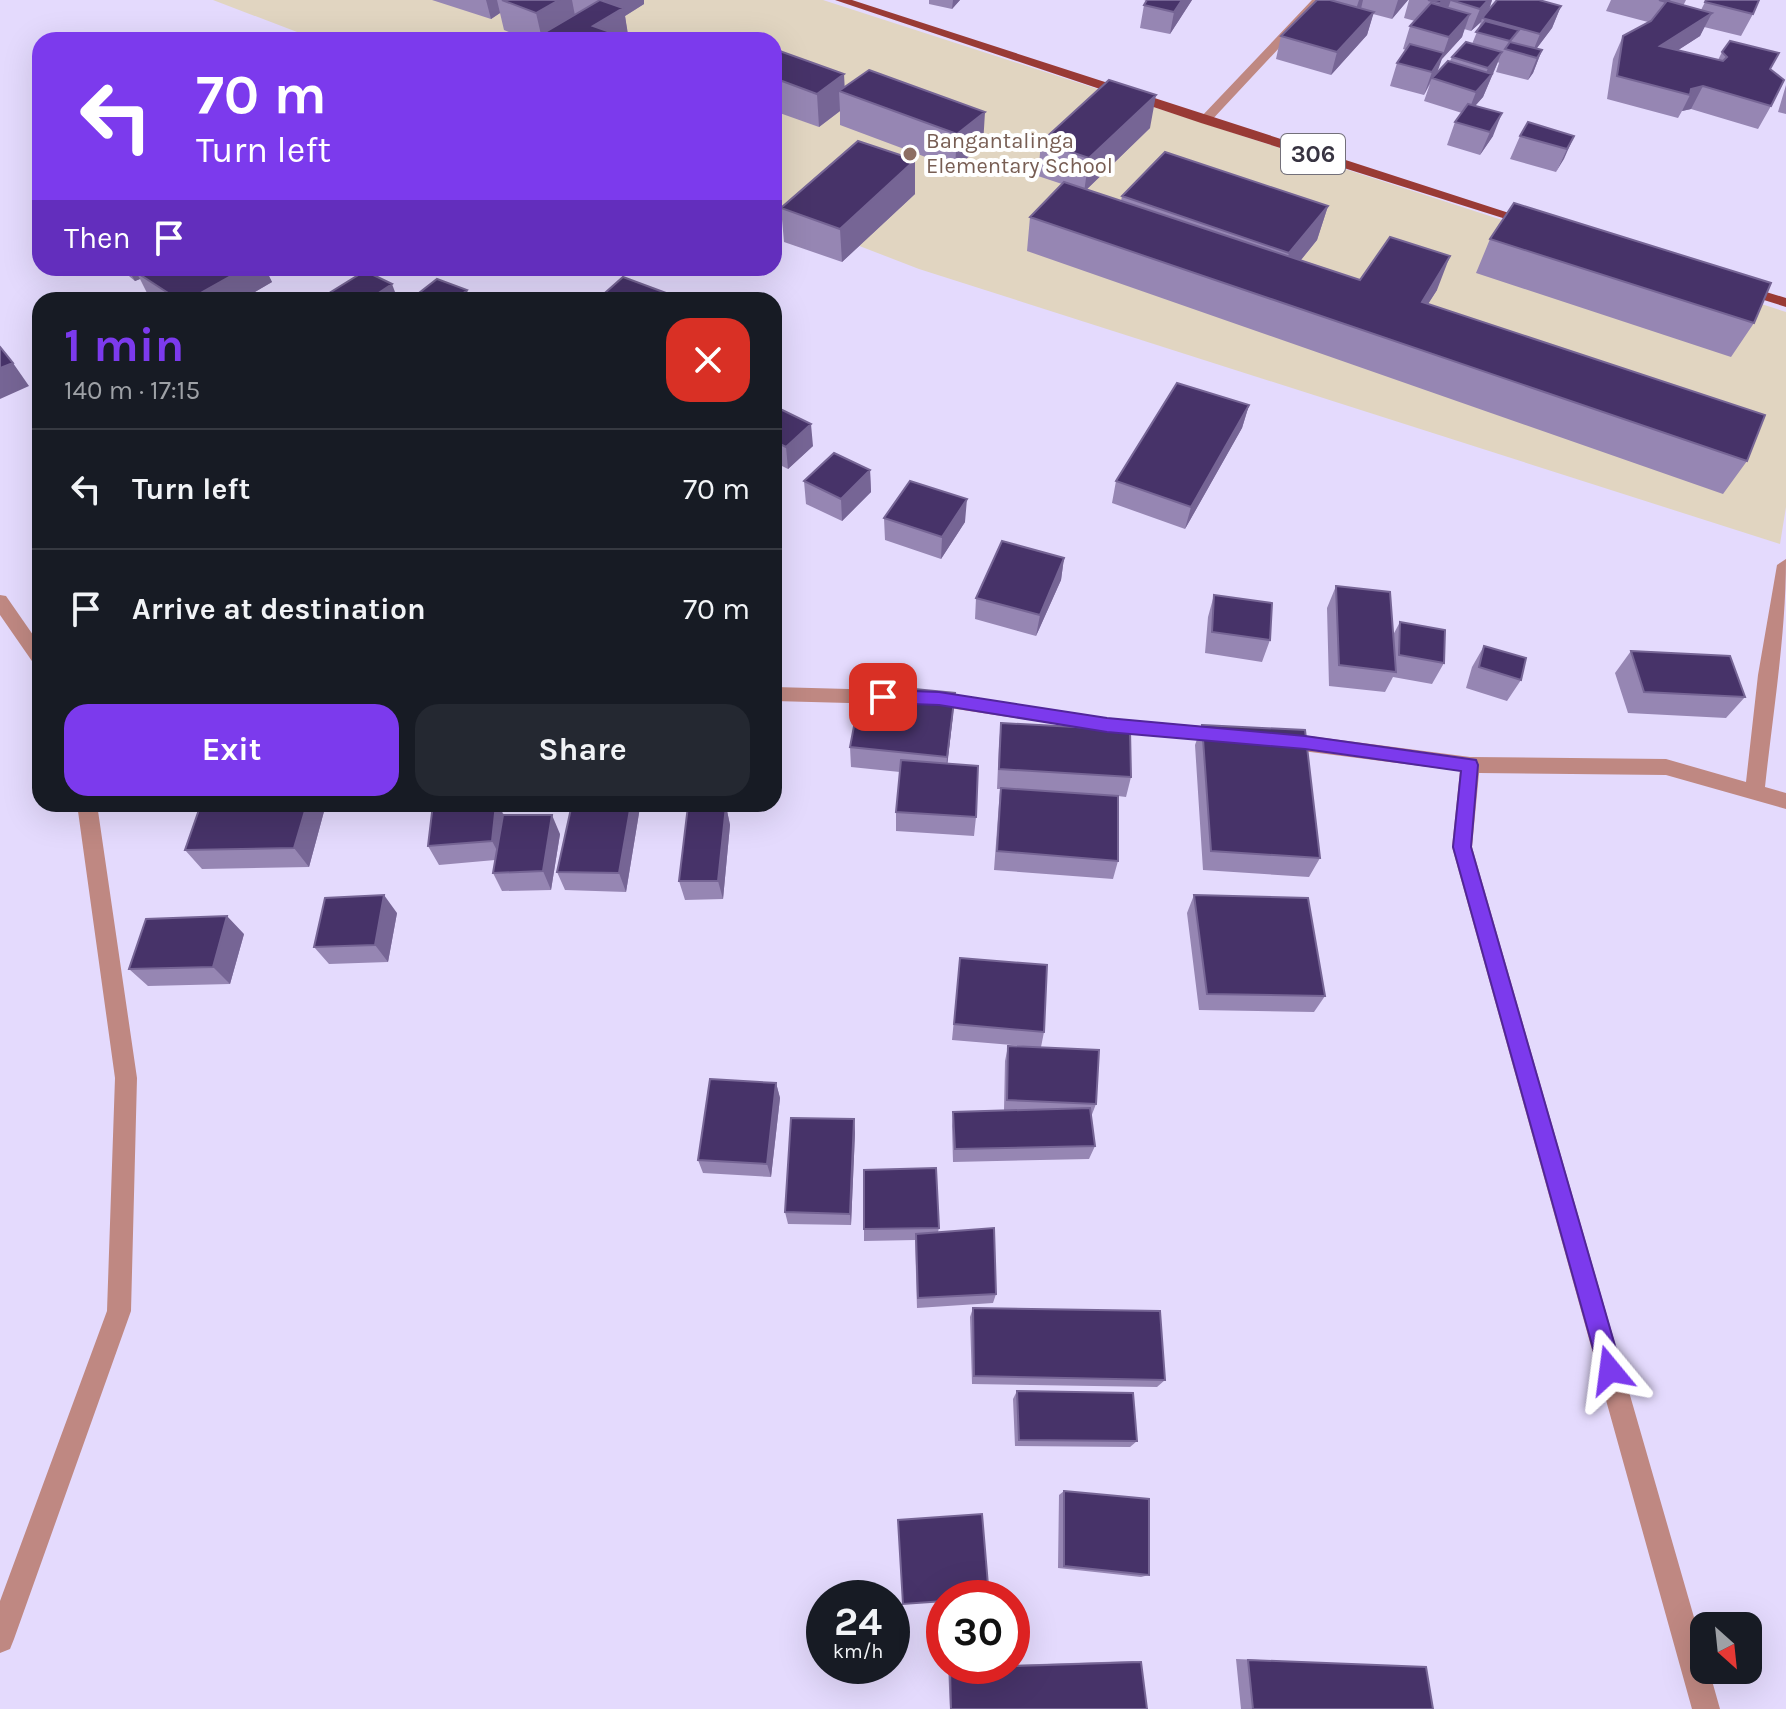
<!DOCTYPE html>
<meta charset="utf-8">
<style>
:root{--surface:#171b24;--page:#242831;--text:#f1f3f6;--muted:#9ea1a6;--line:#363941;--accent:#7c3aed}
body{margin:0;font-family:Karla,sans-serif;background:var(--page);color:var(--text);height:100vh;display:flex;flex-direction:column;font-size:30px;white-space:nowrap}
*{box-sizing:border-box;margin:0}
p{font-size:26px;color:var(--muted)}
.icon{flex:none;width:44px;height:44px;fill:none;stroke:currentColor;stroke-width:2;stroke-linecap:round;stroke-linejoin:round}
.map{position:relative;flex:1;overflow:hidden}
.panel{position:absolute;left:32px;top:292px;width:750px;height:520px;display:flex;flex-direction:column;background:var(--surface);border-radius:24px;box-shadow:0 8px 32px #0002}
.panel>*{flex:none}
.banner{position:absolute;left:32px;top:32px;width:750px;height:244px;border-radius:24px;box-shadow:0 8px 32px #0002;background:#7c3aed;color:#fff;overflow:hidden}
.needle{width:52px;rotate:153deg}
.buttons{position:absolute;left:1690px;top:1612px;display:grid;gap:16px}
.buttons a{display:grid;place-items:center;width:72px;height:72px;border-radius:16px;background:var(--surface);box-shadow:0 8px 32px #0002;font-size:40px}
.speed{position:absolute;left:806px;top:1580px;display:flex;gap:16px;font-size:40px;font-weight:700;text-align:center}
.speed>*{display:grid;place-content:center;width:104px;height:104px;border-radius:50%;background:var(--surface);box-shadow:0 8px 32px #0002;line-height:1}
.speed small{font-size:20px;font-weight:400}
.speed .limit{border:12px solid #d22;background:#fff;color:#111}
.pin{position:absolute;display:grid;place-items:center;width:68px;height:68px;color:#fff;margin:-34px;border-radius:16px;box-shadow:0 4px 12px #0006}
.me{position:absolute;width:88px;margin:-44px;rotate:344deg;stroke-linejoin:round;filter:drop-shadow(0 0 6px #0008)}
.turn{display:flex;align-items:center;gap:28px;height:168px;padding:0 32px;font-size:36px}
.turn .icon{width:104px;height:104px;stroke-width:2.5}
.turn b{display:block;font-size:56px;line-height:68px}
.then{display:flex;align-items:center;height:76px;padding:0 32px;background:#0003;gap:16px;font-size:30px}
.round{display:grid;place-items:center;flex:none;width:84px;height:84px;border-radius:24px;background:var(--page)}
.head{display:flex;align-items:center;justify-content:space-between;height:136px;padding:0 32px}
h1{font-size:48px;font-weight:700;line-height:60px;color:var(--accent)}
.action{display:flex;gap:16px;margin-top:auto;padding:16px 32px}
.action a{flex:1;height:92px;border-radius:24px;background:var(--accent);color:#fff;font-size:32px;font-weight:700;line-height:92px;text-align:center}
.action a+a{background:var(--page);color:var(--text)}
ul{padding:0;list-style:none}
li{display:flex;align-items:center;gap:24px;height:120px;padding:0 32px;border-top:2px solid var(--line)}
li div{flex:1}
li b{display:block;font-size:30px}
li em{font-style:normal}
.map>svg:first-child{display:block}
</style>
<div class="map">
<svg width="1786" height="1709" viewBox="0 0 1786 1709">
<rect width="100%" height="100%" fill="#e4dafd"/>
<path fill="#e1d5c1" d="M213 0H823L1786 312V507L1780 544 919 269 774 213V40H318Z"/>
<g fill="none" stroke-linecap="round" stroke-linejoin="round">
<path fill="#bf8882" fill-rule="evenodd" d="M1312 0H1324L1209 123H1201V117Z
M1786 559C1786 635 1773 711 1765 787L1786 793V809L1666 775 1479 773 1472 847 1704 1652V1670H1709L1720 1709H1692L1452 847 1460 771 1279 748 1272 745 1270 740 1272 735 1279 732 1470 757 1666 759 1746 782 1758 675 1777 565Z
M0 595 6 596 40 645V666L34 664 0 615Z
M774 687 886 690 895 697 886 704 774 701Z
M930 691 1107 718 1223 728 1230 730 1232 735 1230 740 1223 742 1107 732 930 705 921 698Z
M77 804H97L137 1078 131 1311 14 1639 10 1649 0 1653V1601L107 1311 115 1078Z"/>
<path fill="#993a35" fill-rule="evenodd" d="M835 0H852L1537 222 1525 225 1201 123Z
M1740 284 1786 298V307L1735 291V285Z"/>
</g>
<path fill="#9686b3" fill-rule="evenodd" d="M432 0H644V4L625 16 628 38 633 40H528L504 30 500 13 491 19Z
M929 0H960L952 9 929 4Z
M1144 0H1192L1170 34 1140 28 1144 5 1147 1Z
M1317 0H1408L1392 19 1373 14 1367 35 1331 75 1276 59 1281 36Z
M1409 0H1492L1489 10 1561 6 1552 28 1536 49 1542 50 1533 73 1528 80 1496 72 1499 63 1498 62 1483 97 1475 106 1493 136 1480 155 1447 145 1455 122 1462 113 1424 101 1430 84 1424 95 1390 86 1397 63 1406 50 1403 49 1410 26 1415 21 1404 18ZM1481 22 1472 44 1452 57 1450 61 1436 74 1441 60 1462 37 1464 29 1471 31Z
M1611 0H1686L1683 6 1701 10 1706 0 1753 14 1741 36 1704 27 1700 36 1678 50 1718 60 1722 52 1770 69 1771 106 1758 129 1691 109 1682 111 1678 118 1607 99 1613 59 1623 36 1648 22 1606 11Z
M774 49 844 87 983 145 955 168 840 125V111L819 127 774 111Z
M1786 85V114L1778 112Z
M1150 128 1086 190 1121 201 1122 196 1328 206 1317 240 1301 260 1360 280 1437 290 1428 304 1747 461 1723 494 1027 251 1030 217 1062 184 1038 176 1041 142Z
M1520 136H1574L1556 172 1510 159Z
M915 160V194L842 262 784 242 781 208Z
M1490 239 1754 323 1731 357 1476 273Z
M122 268H265L272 282 241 300H156L148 295 140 279 135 281 124 272Z
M1249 405 1242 428 1185 529 1112 503 1116 481Z
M774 406 813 446 788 469 774 462Z
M870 470 871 492 842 521 806 504 804 481Z
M884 518 965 522 941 559 885 540Z
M1064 558 1061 580 1036 636 975 619 976 598Z
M1336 586 1393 635 1400 622 1444 663 1432 684 1393 677 1385 692 1329 686 1327 608Z
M1214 595 1270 640 1262 662 1205 653 1208 617Z
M1484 646 1521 680 1507 701 1466 688 1472 667Z
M1631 651 1745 697 1726 718 1628 713 1615 673Z
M953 714 947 764 976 817 974 836 896 831V812L900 772 851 767 850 747Z
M1001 723 1131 777 1126 797 1118 796V861L1113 879 994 870 1000 789H997L999 743Z
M1202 725 1320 858 1309 877 1203 870 1195 745Z
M201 804H326L309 867 202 869 185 850Z
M433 804H498L504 815 560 834 551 890 502 891 493 873 495 860 439 865 428 846Z
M572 804H639L640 807 626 892 565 890 557 872Z
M726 806 730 825 723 899 685 900 679 881Z
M1194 895 1325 996 1314 1012 1199 1010 1187 913Z
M397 913 388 962 329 964 314 947Z
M244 934 230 984 148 986 129 969Z
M960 958 1044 1032 1041 1047 1096 1104 1091 1117 1095 1146 1089 1159 953 1162 952 1126 953 1112 1004 1110 1005 1061 1008 1046H1023L952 1040Z
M776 1083 780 1098 771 1177 703 1173 698 1160Z
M854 1119 855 1133 851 1225 788 1224 785 1212Z
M939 1228 938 1232 996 1294 993 1303 917 1308 915 1240 864 1241V1229Z
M973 1308 1165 1380 1157 1387 972 1384 970 1317Z
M1017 1391 1137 1441 1130 1447 1015 1446 1013 1399Z
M1064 1491 1149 1575 1141 1577 1058 1568 1059 1495Z
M1236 1659 1426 1667 1433 1709H1241Z
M1133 1661 1141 1662 1147 1709H950L948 1667 1012 1666V1665Z"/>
<path fill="#766595" d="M486 0H497L500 13 491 19Z
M559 0H572L577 26 542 39 536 13Z
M604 0H644V4L625 16 629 40 593 26 608 17Z
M953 0H960L952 9Z
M1182 0H1192L1170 34 1174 12Z
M1359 0H1363L1360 13 1351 24Z
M1398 0H1408L1392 19Z
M1443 0H1451L1447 11 1432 26 1440 3Z
M1488 0H1492L1487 16 1482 18 1481 22 1471 31 1480 9Z
M1561 6 1552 28 1531 56 1540 34Z
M1374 12 1367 35 1331 75 1337 52Z
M1712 13 1700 36 1649 69 1660 46Z
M1470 14 1462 37 1441 60 1449 37Z
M1542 50 1533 73 1528 80 1537 58Z
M1502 52 1483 97 1467 115 1476 92 1481 86 1488 68Z
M1444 53 1436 76 1432 78 1424 95 1432 72Z
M844 74 845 93 839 91 840 111 819 127 817 94Z
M1703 86 1691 109 1682 111 1690 95 1691 89Z
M1156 95 1150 128 1084 192 1089 158Z
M985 112 983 145 955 168 957 134Z
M1502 113 1493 136 1480 155 1490 132Z
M1574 136 1564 159 1556 172 1567 149Z
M915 160V194L842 262 840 229Z
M1328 206 1317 240 1279 287 1289 253Z
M1450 256 1437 290 1408 335 1422 302Z
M127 268H164L136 272 140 279 135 281Z
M245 268H265L272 282 241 300H188Z
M392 284 398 300H368Z
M467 290 470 300H455Z
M13 363 29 386 0 399V368Z
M1249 405 1242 428 1185 529 1191 507Z
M811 424 813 446 788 469 786 447Z
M870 470 871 492 842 521 841 499Z
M967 499 965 522 941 559 942 537Z
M1064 558 1061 580 1036 636 1040 615Z
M955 693 953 714 946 777 947 757Z
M307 804H326L309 867 294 848Z
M496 804H498L505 819 502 860 492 841Z
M631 804H639L640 807 626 892 619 873Z
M726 806 730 825 723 899 718 881Z
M552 815 560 834 551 890 543 871Z
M384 895 397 913 388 962 375 945Z
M227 916 244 934 230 984 213 967Z
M776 1083 780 1098 771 1177 767 1164Z
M854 1119 855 1133 851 1225 850 1214Z"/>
<path fill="#473369" stroke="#766595" stroke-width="2" d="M502 0H559L536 13Z
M600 0 623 8 593 26 633 40H545L537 37Z
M1147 0H1182L1174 12 1144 5Z
M1317 0H1330L1374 12 1337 52 1281 36Z
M1428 0H1443L1440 3Z
M1451 0H1488L1480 9Z
M1497 0H1539L1561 6 1540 34 1482 18Z
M1659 0H1669L1668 1 1712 13 1660 46 1723 61 1727 57 1722 52 1730 41 1779 53 1770 69 1784 80 1771 106 1703 86 1691 89 1690 95 1617 76 1623 36 1651 21 1666 2Z
M1706 0H1759L1753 14 1705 2Z
M1431 3 1470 14 1449 37 1410 26Z
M1485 21 1519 30 1510 41 1476 32Z
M736 36 747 40H730Z
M1466 42 1502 52 1488 68 1452 57Z
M1510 42 1542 50 1537 58 1505 49Z
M1410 44 1444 53 1432 72 1397 63Z
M774 49 844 74 817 94 774 78Z
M1448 61 1492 74 1476 92 1432 78Z
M869 70 985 112 957 134 839 91Z
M1109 80 1156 95 1089 158 1041 142Z
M1468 104 1502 113 1490 132 1455 122Z
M1528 122 1574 136 1567 149 1520 136Z
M858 141 915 160 840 229 781 208Z
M1165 152 1328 206 1289 253 1122 196Z
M1064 182 1360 280 1390 237 1450 256 1422 302 1765 415 1747 461 1030 217Z
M1514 203 1771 283 1754 323 1490 239Z
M143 268H245L188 300H179L136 272Z
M365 271 392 284 368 300H318Z
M623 277 674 296 670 300H597Z
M437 279 467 290 455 300H410Z
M0 347 13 363 0 368Z
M1177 383 1249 405 1191 507 1116 481Z
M774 406 811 424 786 447 774 441Z
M834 453 870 470 841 499 804 481Z
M910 481 967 499 942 537 884 518Z
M1002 541 1064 558 1040 615 976 598Z
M1336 586 1390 592 1396 672 1339 665Z
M1214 595 1272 603 1270 640 1212 632Z
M1400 622 1445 630 1444 663 1399 655Z
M1484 646 1526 658 1521 680 1479 667Z
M1631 651 1730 656 1745 697 1644 692Z
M862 684 955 693 947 757 850 747Z
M1001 723 1130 730 1131 777 999 769Z
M1202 725 1305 730 1320 858 1211 851Z
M901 760 978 766 976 817 896 812Z
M1001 788 1118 796V861L997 851Z
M201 804H307L294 848 185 850Z
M433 804H496L492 841 428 846Z
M572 804H631L619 873 557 872Z
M688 806H726L718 881H679Z
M503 815H552L543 871 493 873Z
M384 895 375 945 314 947 325 898Z
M1194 895 1308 898 1325 996 1207 994Z
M227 916 213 967 129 969 146 919Z
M960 958 1047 965 1044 1032 954 1024Z
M1008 1046 1099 1050 1096 1104 1007 1100Z
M710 1079 776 1083 767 1164 698 1160Z
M1090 1108 1095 1146 955 1149 953 1112Z
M791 1118 854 1119 850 1214 785 1212Z
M936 1168 939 1228 864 1229V1170Z
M994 1228 996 1294 918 1298 916 1234Z
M973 1308 1160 1311 1165 1380 974 1376Z
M1017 1391 1133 1393 1137 1441 1019 1440Z
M1064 1491 1149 1499V1575L1064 1566Z
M982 1514 989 1597 944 1598V1601L903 1604 898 1520Z
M1248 1660 1426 1667 1433 1709H1253Z
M1141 1662 1147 1709H951L950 1668Z"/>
<path fill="#7c3aed" stroke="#51269a" stroke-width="2" d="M883 690 939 692 1107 718 1305 736 1476 760 1478 765 1471 847 1622 1370 1618 1379 1610 1382 1602 1379 1599 1370 1453 847 1461 771 1305 749 1107 732 939 705 883 703 875 697Z"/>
<circle fill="#8d6e63" stroke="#fff" stroke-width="3" cx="910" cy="154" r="8"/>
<g text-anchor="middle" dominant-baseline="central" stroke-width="8" stroke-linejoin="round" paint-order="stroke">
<g font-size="22" fill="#785e54" stroke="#fff" text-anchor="start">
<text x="926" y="141">Bangantalinga<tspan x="926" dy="25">Elementary School</tspan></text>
</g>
<rect fill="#fff" stroke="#73707a" stroke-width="2" x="1281" y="134" width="64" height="40" rx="6"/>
<g font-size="24" font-weight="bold" fill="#373341">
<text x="1313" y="154">306</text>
</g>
</g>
</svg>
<div class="buttons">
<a><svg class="needle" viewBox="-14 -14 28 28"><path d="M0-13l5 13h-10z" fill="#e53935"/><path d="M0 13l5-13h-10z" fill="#9ea1a6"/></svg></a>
</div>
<div class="speed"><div>24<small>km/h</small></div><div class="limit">30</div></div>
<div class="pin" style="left:883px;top:697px;background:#d93025"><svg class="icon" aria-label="arrive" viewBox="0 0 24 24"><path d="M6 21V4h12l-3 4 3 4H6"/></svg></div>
<svg class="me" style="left:1610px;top:1370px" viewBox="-20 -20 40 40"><path d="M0-17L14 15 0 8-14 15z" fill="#7c3aed" stroke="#fff" stroke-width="4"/></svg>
<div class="banner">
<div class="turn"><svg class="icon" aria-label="left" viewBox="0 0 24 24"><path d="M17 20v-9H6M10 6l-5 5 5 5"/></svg><div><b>70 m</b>Turn left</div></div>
<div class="then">Then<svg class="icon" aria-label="arrive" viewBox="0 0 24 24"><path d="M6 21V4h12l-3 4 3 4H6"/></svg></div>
</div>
<section class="panel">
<div class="head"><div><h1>1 min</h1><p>140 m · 17:15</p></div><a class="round" style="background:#d93025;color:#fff"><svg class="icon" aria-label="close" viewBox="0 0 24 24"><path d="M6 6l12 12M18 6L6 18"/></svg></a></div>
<ul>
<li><svg class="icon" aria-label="left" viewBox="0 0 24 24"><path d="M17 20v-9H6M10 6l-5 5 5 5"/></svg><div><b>Turn left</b></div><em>70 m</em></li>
<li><svg class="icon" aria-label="arrive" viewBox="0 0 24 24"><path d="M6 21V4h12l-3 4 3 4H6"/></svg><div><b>Arrive at destination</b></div><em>70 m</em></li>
</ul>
<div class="action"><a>Exit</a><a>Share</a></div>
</section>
</div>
